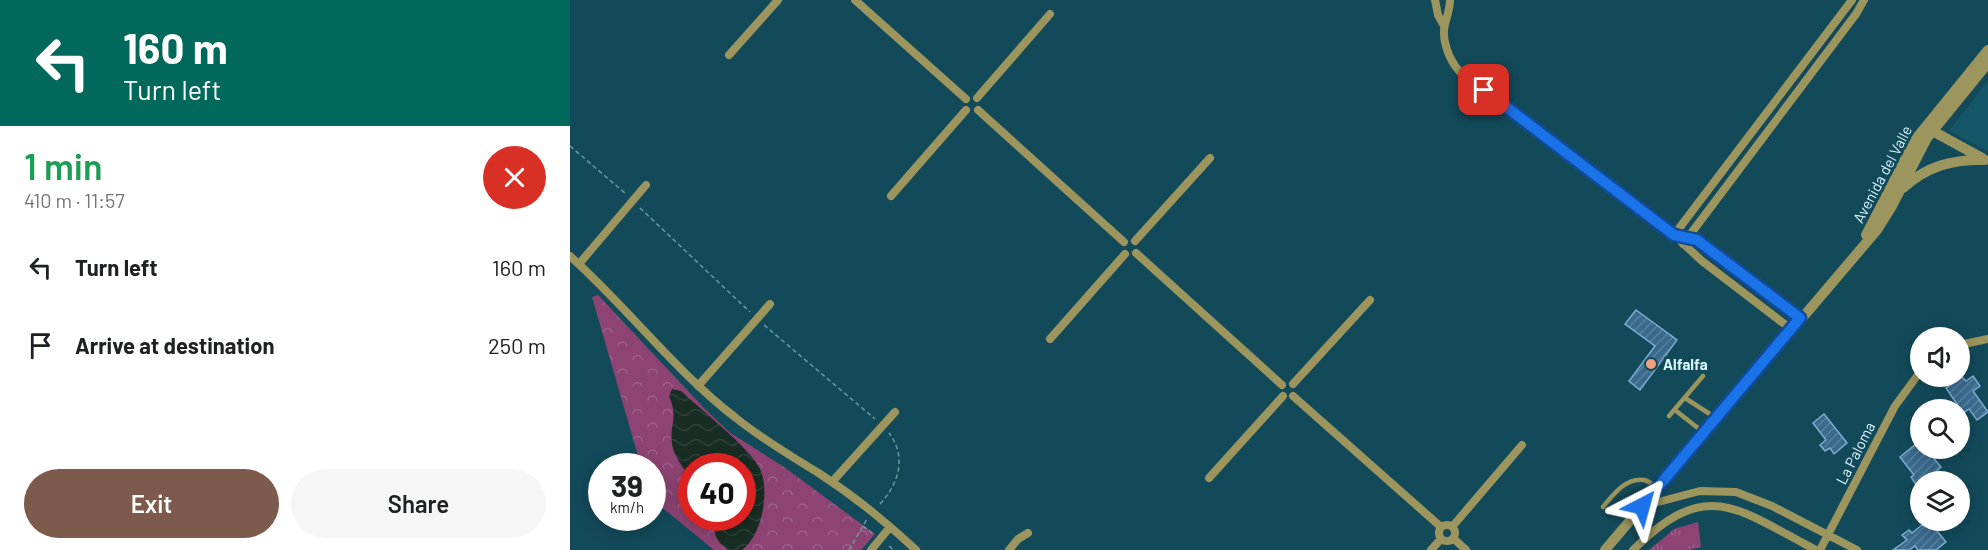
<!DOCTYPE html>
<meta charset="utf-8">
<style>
:root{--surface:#fff;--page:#f6f6f6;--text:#202124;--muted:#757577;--accent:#7e5a4d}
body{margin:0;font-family:Barlow,sans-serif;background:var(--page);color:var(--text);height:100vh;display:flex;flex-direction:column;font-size:22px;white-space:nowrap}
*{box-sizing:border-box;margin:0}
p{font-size:20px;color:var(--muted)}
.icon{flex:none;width:33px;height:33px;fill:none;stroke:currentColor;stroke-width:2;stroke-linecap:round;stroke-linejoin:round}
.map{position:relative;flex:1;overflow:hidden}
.panel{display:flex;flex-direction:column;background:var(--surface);width:570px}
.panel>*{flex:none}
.banner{background:#00695c;color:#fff;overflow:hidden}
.fabs{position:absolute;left:1340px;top:327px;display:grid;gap:12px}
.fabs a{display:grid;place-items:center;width:60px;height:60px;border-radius:50%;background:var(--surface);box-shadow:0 3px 15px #0003;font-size:30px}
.speed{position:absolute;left:18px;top:453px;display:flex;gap:12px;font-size:30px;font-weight:700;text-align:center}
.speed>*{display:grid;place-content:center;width:78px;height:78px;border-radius:50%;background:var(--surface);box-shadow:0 3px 15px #0003;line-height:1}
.speed small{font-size:15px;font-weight:400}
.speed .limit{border:9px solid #d22;background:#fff;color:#111}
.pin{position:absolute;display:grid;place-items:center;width:51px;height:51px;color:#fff;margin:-26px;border-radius:12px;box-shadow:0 3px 9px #0006}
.me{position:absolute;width:66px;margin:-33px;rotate:39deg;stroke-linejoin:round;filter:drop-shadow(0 0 4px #0008)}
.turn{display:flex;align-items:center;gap:21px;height:126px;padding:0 24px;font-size:27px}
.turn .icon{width:78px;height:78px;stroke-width:2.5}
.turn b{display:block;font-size:42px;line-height:51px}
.round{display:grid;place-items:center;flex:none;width:63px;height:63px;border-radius:32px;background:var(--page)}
.headline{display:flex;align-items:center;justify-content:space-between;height:102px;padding:0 24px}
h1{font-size:36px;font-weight:600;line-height:45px;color:#1e9e55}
.action{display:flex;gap:12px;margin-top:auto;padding:12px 24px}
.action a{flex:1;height:69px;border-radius:36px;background:var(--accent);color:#fff;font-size:24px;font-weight:600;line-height:69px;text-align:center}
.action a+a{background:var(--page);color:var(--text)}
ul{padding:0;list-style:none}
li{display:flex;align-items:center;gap:18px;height:78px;padding:0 24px}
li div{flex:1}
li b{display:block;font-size:22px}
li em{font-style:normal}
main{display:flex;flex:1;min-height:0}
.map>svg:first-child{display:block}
</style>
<main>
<section class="panel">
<div class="banner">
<div class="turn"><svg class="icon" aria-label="left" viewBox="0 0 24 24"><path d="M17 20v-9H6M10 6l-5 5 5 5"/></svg><div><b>160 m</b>Turn left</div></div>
</div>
<div class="headline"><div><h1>1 min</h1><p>410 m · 11:57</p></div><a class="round" style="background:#d93025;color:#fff"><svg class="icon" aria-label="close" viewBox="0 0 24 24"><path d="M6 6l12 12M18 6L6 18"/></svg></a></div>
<ul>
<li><svg class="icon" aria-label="left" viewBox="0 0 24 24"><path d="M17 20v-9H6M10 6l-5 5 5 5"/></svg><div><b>Turn left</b></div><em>160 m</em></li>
<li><svg class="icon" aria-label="arrive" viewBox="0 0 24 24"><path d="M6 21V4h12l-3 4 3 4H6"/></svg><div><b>Arrive at destination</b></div><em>250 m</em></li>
</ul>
<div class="action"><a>Exit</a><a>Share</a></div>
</section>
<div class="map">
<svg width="1418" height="550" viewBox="0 0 1418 550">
<defs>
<pattern id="grass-tufts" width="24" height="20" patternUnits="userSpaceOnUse" patternTransform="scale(1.5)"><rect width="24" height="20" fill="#8d4474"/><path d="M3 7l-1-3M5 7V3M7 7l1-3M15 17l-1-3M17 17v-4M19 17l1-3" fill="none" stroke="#9c6089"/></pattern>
<pattern id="park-crowns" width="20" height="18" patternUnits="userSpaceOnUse" patternTransform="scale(1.5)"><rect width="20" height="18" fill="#8d4474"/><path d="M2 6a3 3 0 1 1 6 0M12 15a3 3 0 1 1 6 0" fill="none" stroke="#9c6089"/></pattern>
<pattern id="water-waves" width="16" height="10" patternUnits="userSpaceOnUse" patternTransform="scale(1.5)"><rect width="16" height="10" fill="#182d23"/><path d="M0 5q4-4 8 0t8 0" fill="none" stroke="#2e4239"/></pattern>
<pattern id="building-hatch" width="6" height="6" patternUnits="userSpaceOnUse" patternTransform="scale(1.5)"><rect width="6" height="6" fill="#3a6a8d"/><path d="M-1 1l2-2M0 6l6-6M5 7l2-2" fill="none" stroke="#56809e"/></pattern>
</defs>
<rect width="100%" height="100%" fill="#134a5a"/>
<path fill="#145768" d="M1418 81V151L1379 131Z"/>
<path fill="url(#grass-tufts)" d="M1128 522 1131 547 1118 550H1079L1104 529Z"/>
<path fill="url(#park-crowns)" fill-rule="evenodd" d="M28 295 134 408 159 432 214 467 305 534 291 550H144L83 500 82 466H71L22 297ZM122 466H172V518H122Z"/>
<path fill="url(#water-waves)" d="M102 389 111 391C130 409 180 448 190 469 196 482 195 500 192 514 189 527 183 542 172 550H158C145 541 144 532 142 518H172V466H122L121 478C114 469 104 457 102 444 99 425 109 419 99 396Z"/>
<path fill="url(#building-hatch)" stroke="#7badd2" stroke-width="1.5" d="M1066 310 1107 340 1070 390 1059 381 1085 346 1055 324Z
M1403 376 1410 386 1403 391 1418 412 1407 420 1399 409 1389 416V407L1376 388 1392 377 1396 381Z
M1254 414 1277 443 1264 454 1260 448 1255 451 1250 445 1256 440 1243 423Z
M1347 443 1350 448H1358L1363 454 1361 455 1371 467 1367 471 1376 482H1362L1357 476 1346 485 1341 477 1344 475 1330 457Z
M1358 520 1376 542 1366 550H1348L1345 546 1339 550H1323L1337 540 1332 535 1339 530 1342 533Z"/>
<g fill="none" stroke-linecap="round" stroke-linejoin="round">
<path stroke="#6c97a3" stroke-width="1.5" stroke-dasharray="4.5 3" stroke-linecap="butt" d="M0 146 56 194
M70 208 180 312
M194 325 305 419
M310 504C329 483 337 457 319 433
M293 526 303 534
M319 546 324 550
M279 550 297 519"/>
<path stroke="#9c955d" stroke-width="4.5" d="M1115 398 1146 418
M1105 410 1133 432
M1099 416 1133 376
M1033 507C1043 495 1056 477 1074 480 1078 481 1084 485 1088 487"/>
<path stroke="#9c955d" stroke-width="8" d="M285 0 396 99
M865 0 868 15 874 26
M880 0C880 9 877 16 875 24 871 40 879 59 889 71L1104 235 1132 261 1221 329
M159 55 208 0
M407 98 480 14
M408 110 554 242
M321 196 396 110
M1104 235 1282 0
M1114 236 1127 240 1230 318
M565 241 640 158
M1113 244 1286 14 1294 0
M566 253 712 385
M0 256C58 308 105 371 166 418 192 439 221 456 250 474 284 496 316 522 346 550
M9 264 76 185
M480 339 555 254
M1389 345 1418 339
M723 384 800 300
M128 386 200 304
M723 396 871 527
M639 478 713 396
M262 482 325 412
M1073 506 1130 491 1166 492 1202 506 1287 550
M869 533a8 8 0 1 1 16 0a8 8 0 1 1-16 0Z
M882 527 952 445
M883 538 896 550
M301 550 320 527
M439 550 448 539 458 533
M861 550 871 539
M1063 550C1137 476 1167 509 1246 550
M1250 550 1325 406 1350 372"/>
<path stroke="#9c955d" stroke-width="10" d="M1357 128 1412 158
M1333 188C1357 166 1383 159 1415 160
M1296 235 1345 140 1418 50
M1035 550 1307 230 1322 206 1357 138 1418 63"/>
</g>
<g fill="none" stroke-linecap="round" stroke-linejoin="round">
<defs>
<path id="route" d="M914 90 1104 235 1127 240 1230 318 1072 506"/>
</defs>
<use href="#route" stroke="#114b97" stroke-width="15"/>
<use href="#route" stroke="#1a73e8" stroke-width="10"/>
</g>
<circle fill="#f2a080" stroke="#134a5a" stroke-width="2" cx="1081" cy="364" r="6"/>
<g text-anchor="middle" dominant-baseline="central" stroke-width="6" stroke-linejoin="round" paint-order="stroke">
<g font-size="15" fill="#daf5fe" stroke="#134a5a">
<text transform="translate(1312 174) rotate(-62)">Avenida del Valle</text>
<text transform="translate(1285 453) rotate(-63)">La Paloma</text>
</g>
<g font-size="15" font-weight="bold" fill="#daf5fe" stroke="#134a5a" text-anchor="start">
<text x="1093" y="364">Alfalfa</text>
</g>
</g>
</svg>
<div class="fabs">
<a><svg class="icon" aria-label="sound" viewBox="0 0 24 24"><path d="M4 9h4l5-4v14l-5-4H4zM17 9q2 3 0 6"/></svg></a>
<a><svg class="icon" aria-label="search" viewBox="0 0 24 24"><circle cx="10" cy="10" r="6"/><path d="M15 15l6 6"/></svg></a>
<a><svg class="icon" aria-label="layers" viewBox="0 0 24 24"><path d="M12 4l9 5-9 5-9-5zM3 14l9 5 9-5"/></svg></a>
</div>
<div class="speed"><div>39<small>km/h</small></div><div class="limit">40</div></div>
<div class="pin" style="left:914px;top:90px;background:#d93025"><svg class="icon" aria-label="arrive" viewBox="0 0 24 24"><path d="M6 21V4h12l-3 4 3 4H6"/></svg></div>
<svg class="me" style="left:1072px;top:506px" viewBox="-20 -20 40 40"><path d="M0-17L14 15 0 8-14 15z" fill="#1a73e8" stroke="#fff" stroke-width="4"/></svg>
</div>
</main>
